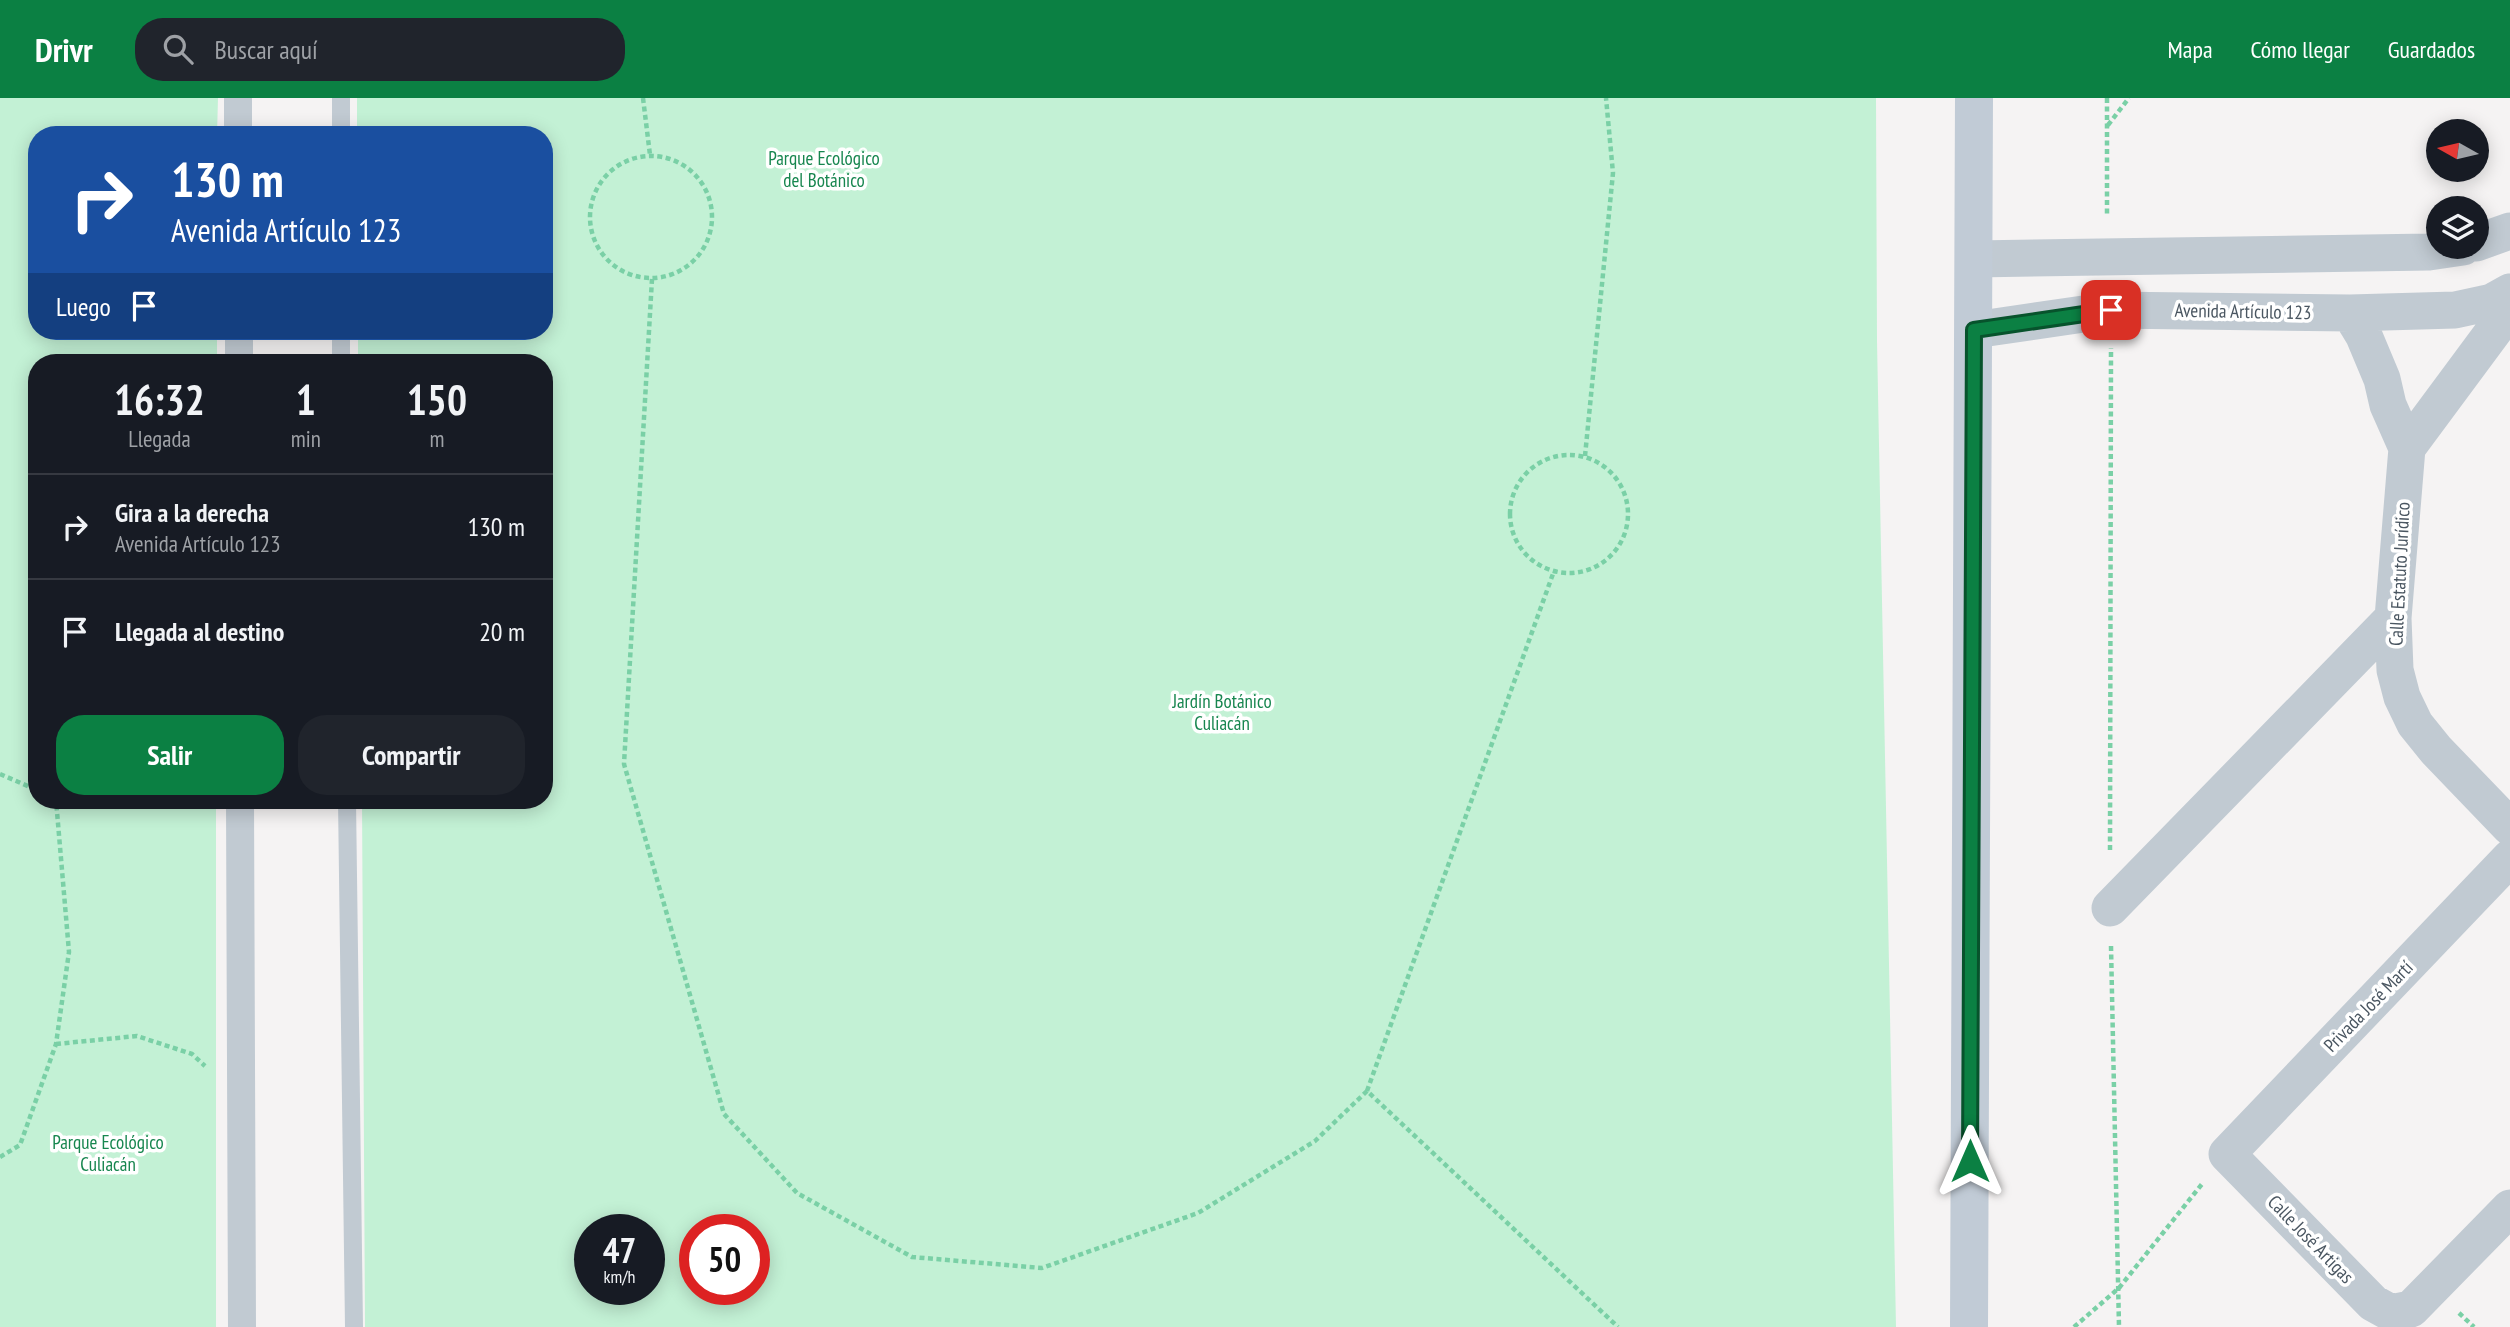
<!DOCTYPE html>
<html lang="es">
<meta charset="utf-8">
<style>
:root{--surface:#171b24;--page:#20242c;--text:#f1f3f6;--muted:#9ea1a6;--line:#363941;--accent:#0b8043}
body{margin:0;font-family:"PT Sans Narrow",sans-serif;background:var(--page);color:var(--text);height:100vh;display:flex;flex-direction:column;font-size:26px;white-space:nowrap}
*{box-sizing:border-box;margin:0}
p{font-size:23px;color:var(--muted)}
.icon{flex:none;width:38px;height:38px;fill:none;stroke:currentColor;stroke-width:2;stroke-linecap:round;stroke-linejoin:round}
.map{position:relative;flex:1;overflow:hidden}
.drawer{position:absolute;left:28px;top:256px;width:525px;height:455px;display:flex;flex-direction:column;background:var(--surface);border-radius:28px;box-shadow:0 4px 18px #0003}
.drawer>*{flex:none}
.top-card{position:absolute;left:28px;top:28px;width:525px;height:214px;border-radius:28px;box-shadow:0 4px 18px #0003;background:#1a4fa0;color:#fff;overflow:hidden}
.needle{width:46px;rotate:278deg}
.fabs{position:absolute;left:2426px;top:21px;display:grid;gap:14px}
.fabs a{display:grid;place-items:center;width:63px;height:63px;border-radius:50%;background:var(--surface);box-shadow:0 4px 18px #0003;font-size:35px}
.speed{position:absolute;left:574px;top:1116px;display:flex;gap:14px;font-size:35px;font-weight:700;text-align:center}
.speed>*{display:grid;place-content:center;width:91px;height:91px;border-radius:50%;background:var(--surface);box-shadow:0 4px 18px #0003;line-height:1}
.speed small{font-size:18px;font-weight:400}
.speed .limit{border:10px solid #d22;background:#fff;color:#111}
.pin{position:absolute;display:grid;place-items:center;width:60px;height:60px;color:#fff;margin:-30px;border-radius:14px;box-shadow:0 4px 10px #0006}
.me{position:absolute;width:77px;margin:-38px;rotate:0deg;stroke-linejoin:round;filter:drop-shadow(0 0 5px #0008)}
.turn{display:flex;align-items:center;gap:24px;height:147px;padding:0 28px;font-size:32px}
.turn .icon{width:91px;height:91px;stroke-width:2.5}
.turn b{display:block;font-size:49px;line-height:60px}
.then{display:flex;align-items:center;height:66px;padding:0 28px;background:#0003;gap:14px;font-size:26px}
.eta{display:flex;justify-content:space-evenly;align-items:center;height:119px;text-align:center}
.eta b{font-size:42px;font-weight:700;line-height:49px}
.action{display:flex;gap:14px;margin-top:auto;padding:14px 28px}
.action a{flex:1;height:80px;border-radius:28px;background:var(--accent);color:#fff;font-size:28px;font-weight:700;line-height:80px;text-align:center}
.action a+a{background:var(--page);color:var(--text)}
ul{padding:0;list-style:none}
li{display:flex;align-items:center;gap:21px;height:105px;padding:0 28px;border-top:2px solid var(--line)}
li div{flex:1}
li b{display:block;font-size:26px}
li em{font-style:normal}
header{display:flex;align-items:center;gap:42px;box-sizing:border-box;height:98px;padding:0 35px;background:var(--accent);color:#fff}
header strong{font-size:33px}
nav{display:flex;gap:38px;margin-inline-start:auto;font-size:24px}
.search{width:490px;height:63px;background:var(--page);display:flex;align-items:center;gap:18px;box-sizing:border-box;padding:0 24px;border-radius:28px;color:var(--muted);font-size:26px}
.map>svg:first-child{display:block}
</style>
<header>
<strong>Drivr</strong>
<div class="search"><svg class="icon" aria-label="search" viewBox="0 0 24 24"><circle cx="10" cy="10" r="6"/><path d="M15 15l6 6"/></svg>Buscar aquí</div>
<nav><a>Mapa</a><a>Cómo llegar</a><a>Guardados</a></nav>
</header>
<div class="map">
<svg width="2510" height="1229" viewBox="0 0 2510 1229">
<rect width="100%" height="100%" fill="#f5f3f3"/>
<path fill="#c3f1d5" fill-rule="evenodd" d="M0 0H218L217 37H37V233H217V264H37V702H216V1229H0Z
M357 0H1876L1877 243 1896 1229H365L362 702H544V264H358V233H544V37H357ZM590 1132H649V1192H590ZM695 1132H754V1192H695Z"/>
<g fill="none" stroke-linecap="round" stroke-linejoin="round">
<path stroke="#7ad0a6" stroke-width="4.5" stroke-dasharray="5 3.5" stroke-linecap="butt" d="M643 0 650 57
M2107 0V119
M2108 27 2129 0
M590 119a61 61 0 1 1 122 0a61 61 0 1 1-122 0Z
M652 181 624 666 724 1016 797 1095 912 1159 1042 1170 1198 1115 1315 1043 1367 993 1618 1229
M1510 416a59 59 0 1 1 118 0a59 59 0 1 1-118 0Z
M1585 358 1613 75 1606 0
M0 676 37 692
M2110 752 2111 250
M2111 848 2119 1229
M56 946 137 938 192 956 205 968
M1367 993 1554 473
M0 1059 20 1047 56 946 69 854 56 702
M2459 1215 2474 1229
M2074 1229 2119 1190 2202 1086"/>
<path stroke="#c1cad2" stroke-width="18" d="M341 0V37
M341 233V264
M347 702 354 1229"/>
<path stroke="#c1cad2" stroke-width="28" d="M238 0V37
M239 233V264
M240 702 242 1229"/>
<path stroke="#c1cad2" stroke-width="37" d="M2476 145 2510 133
M1974 161 2429 154 2463 149
M2350 215 2364 238 2382 281 2388 307 2407 350 2393 520 2395 572 2402 599 2415 626 2436 652 2510 729
M1974 232 2111 212 2350 215 2455 212 2492 204 2510 194
M2407 350 2510 211
M2510 760 2227 1056 2373 1205 2391 1215 2411 1211 2510 1110
M2110 810 2393 520"/>
<path stroke="#c1cbd6" stroke-width="38" d="M1969 1229 1974 0"/>
</g>
<g fill="none" stroke-linecap="round" stroke-linejoin="round">
<defs>
<path id="route" d="M1970 1063 1974 232 2111 212"/>
</defs>
<use href="#route" stroke="#07532c" stroke-width="18"/>
<use href="#route" stroke="#0b8043" stroke-width="12"/>
</g>
<g text-anchor="middle" dominant-baseline="central" stroke-width="7" stroke-linejoin="round" paint-order="stroke">
<g font-size="19" fill="#17864f" stroke="#fff">
<text x="824" y="60">Parque Ecológico<tspan x="824" dy="22">del Botánico</tspan></text>
<text x="1222" y="603">Jardín Botánico<tspan x="1222" dy="22">Culiacán</tspan></text>
<text x="108" y="1044">Parque Ecológico<tspan x="108" dy="22">Culiacán</tspan></text>
</g>
<g font-size="19" fill="#4a5661" stroke="#fff">
<text transform="translate(2243 213) rotate(1)">Avenida Artículo 123</text>
<text transform="translate(2399 476) rotate(-87)">Calle Estatuto Jurídico</text>
<text transform="translate(2368 908) rotate(-46)">Privada José Martí</text>
<text transform="translate(2311 1141) rotate(46)">Calle José Artigas</text>
</g>
</g>
</svg>
<div class="fabs">
<a><svg class="needle" viewBox="-14 -14 28 28"><path d="M0-13l5 13h-10z" fill="#e53935"/><path d="M0 13l5-13h-10z" fill="#9ea1a6"/></svg></a>
<a><svg class="icon" aria-label="layers" viewBox="0 0 24 24"><path d="M12 4l9 5-9 5-9-5zM3 14l9 5 9-5"/></svg></a>
</div>
<div class="speed"><div>47<small>km/h</small></div><div class="limit">50</div></div>
<div class="pin" style="left:2111px;top:212px;background:#d93025"><svg class="icon" aria-label="arrive" viewBox="0 0 24 24"><path d="M6 21V4h12l-3 4 3 4H6"/></svg></div>
<svg class="me" style="left:1970px;top:1063px" viewBox="-20 -20 40 40"><path d="M0-17L14 15 0 8-14 15z" fill="#0b8043" stroke="#fff" stroke-width="4"/></svg>
<div class="top-card">
<div class="turn"><svg class="icon" aria-label="right" viewBox="0 0 24 24"><path d="M7 20v-9h11M14 6l5 5-5 5"/></svg><div><b>130 m</b>Avenida Artículo 123</div></div>
<div class="then">Luego<svg class="icon" aria-label="arrive" viewBox="0 0 24 24"><path d="M6 21V4h12l-3 4 3 4H6"/></svg></div>
</div>
<section class="drawer">
<div class="eta">
<div><b>16:32</b><p>Llegada</p></div>
<div><b>1</b><p>min</p></div>
<div><b>150</b><p>m</p></div>
</div>
<ul>
<li><svg class="icon" aria-label="right" viewBox="0 0 24 24"><path d="M7 20v-9h11M14 6l5 5-5 5"/></svg><div><b>Gira a la derecha</b><p>Avenida Artículo 123</p></div><em>130 m</em></li>
<li><svg class="icon" aria-label="arrive" viewBox="0 0 24 24"><path d="M6 21V4h12l-3 4 3 4H6"/></svg><div><b>Llegada al destino</b></div><em>20 m</em></li>
</ul>
<div class="action"><a>Salir</a><a>Compartir</a></div>
</section>
</div>
